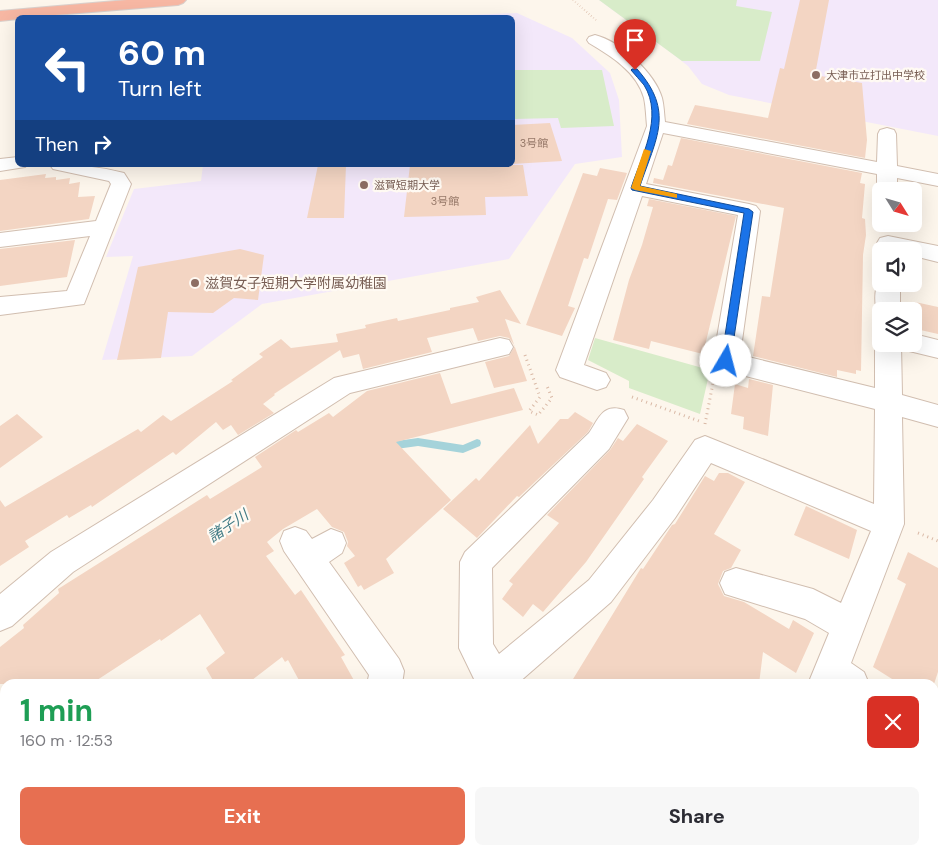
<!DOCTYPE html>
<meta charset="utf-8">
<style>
:root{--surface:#fff;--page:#f7f7f7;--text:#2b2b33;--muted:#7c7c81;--accent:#e76f51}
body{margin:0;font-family:"DM Sans","Noto Sans JP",sans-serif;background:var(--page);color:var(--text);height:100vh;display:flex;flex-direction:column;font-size:19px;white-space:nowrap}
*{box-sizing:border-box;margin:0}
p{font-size:16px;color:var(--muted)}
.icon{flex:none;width:28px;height:28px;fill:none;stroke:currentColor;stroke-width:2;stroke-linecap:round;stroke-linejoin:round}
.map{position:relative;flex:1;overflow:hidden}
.details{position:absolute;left:0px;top:679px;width:939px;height:176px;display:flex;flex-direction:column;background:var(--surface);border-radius:15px 15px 0 0;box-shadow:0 5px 20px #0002}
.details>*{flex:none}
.top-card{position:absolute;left:15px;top:15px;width:500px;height:152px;border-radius:8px;box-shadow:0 5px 20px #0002;background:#1a4fa0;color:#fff;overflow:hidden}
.needle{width:32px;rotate:127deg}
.tools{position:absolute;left:872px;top:182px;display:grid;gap:10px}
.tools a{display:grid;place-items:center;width:50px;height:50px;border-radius:8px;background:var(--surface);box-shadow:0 5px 20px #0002;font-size:25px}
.pin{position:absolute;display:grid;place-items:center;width:42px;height:42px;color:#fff;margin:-51px -21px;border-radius:50% 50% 50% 0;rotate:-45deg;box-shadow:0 0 5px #0007}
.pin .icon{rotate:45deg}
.me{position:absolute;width:55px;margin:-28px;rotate:8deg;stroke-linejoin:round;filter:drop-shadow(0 0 4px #0008)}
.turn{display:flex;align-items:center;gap:18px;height:105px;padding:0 20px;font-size:22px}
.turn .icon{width:65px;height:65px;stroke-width:2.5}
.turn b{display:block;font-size:35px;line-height:42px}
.then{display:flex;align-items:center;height:48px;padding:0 20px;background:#0003;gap:10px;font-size:19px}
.round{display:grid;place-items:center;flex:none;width:52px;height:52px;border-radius:8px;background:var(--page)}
.summary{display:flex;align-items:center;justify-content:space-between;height:85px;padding:0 20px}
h1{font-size:30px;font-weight:700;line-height:38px;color:#1e9e55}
.cta{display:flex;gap:10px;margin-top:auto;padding:10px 20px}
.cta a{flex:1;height:58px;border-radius:8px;background:var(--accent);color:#fff;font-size:20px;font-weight:700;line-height:58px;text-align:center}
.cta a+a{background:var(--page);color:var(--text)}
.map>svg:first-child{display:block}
</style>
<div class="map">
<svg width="938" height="854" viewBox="0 0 938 854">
<rect width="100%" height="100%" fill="#fdf6ec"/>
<path fill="#f3e8fa" d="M599 0H938V136L729 95 702 84 688 66 670 52Z
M517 13 572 38 610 73 619 100 622 157 575 164 509 259 262 304 192 356 102 360 133 256 106 257 134 189 201 181 203 165H512V18L423 17Z"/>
<path fill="#d8ecc9" d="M599 0H737L736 6 772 12 760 61H682Z
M513 70H602L614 126 561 128 558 118 513 119Z
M595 338 710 370 700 414 629 388V381L588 360Z"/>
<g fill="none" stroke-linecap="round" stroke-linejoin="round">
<path fill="#a5d3da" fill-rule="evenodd" d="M418 438 463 445 477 439 480 440 481 443 480 446 463 453 418 446 389 450 386 449 385 446 386 443 389 442Z"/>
</g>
<path fill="#f3d5c3" d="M800 0H829L815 75 862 83 867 140 865 158 687 124 695 105 768 118 780 68 784 69Z
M550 123 562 161 512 164V125Z
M681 138 862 173 860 183 865 184 862 218 865 219 866 235 863 255 861 371 856 370V374L837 370V377L753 356 762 296 770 297 784 208 653 183 654 178 663 180 668 165 672 166Z
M318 165H346L344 218H307Z
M410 165H523L528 196 485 197 486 215 404 217Z
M600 168 627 173 617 200 608 199 588 259 584 258 568 306 575 308 562 336 526 325 583 173 597 176Z
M46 174 45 178 56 177V180L70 178 69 184 80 182 78 197 95 196 89 219 0 231V180Z
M649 199 736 216 703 354 651 341 649 349 613 340 629 280 642 245 653 207 647 206Z
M75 240 67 277 0 286V249Z
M240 249 264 255 258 300 234 298 213 313 168 312 161 358 117 360 138 267Z
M500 290 521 324 505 319 527 381 494 388 485 362 509 356 515 346 509 338 500 336 478 341 473 328 427 338 432 352 363 369 359 354 343 358 340 350 274 394 275 395 263 404 274 413 238 435 231 425 223 430 216 422 176 455 173 452 92 507 91 505 69 518 67 515 25 541 29 547 0 566V500L5 507 138 429 141 432 163 415 171 421 233 381 231 380 263 357 259 354 281 339 291 348 338 342 336 334 366 328 365 325 397 318 398 321 450 310V308L479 302 476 297Z
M915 302 938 307V334L916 329Z
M440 373 451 404 514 388 523 410 396 442 451 500 386 559 394 573 364 590 361 585 358 587 344 563 355 556 347 546 348 542 344 532 332 527 317 509 283 529 267 542 274 551 266 556 295 595 301 590 345 655 341 657 356 684H301L288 660 285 662 282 657 247 684H215L206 668 225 653 200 614 161 641 160 639 91 684H0V647L24 628 23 625 59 593 58 589 207 495 210 499 262 467 255 457 296 430 298 432 329 413 333 417 367 391Z
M749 379 773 385 768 436 743 429 744 417 731 414 735 384 748 388Z
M575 412 593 423 588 432 519 497 517 496 477 538 443 509 476 478 479 481 530 425 538 444 560 419H568Z
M17 414 43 437 0 468V426Z
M637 424 668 441 642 477 644 479 586 562 543 612 533 604 523 617 502 599 513 584 509 581 559 523 547 515 610 450 618 438 623 441Z
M719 473H728L745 482 714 534 741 550 731 568 723 571 718 584 724 596 744 602 789 629 793 620 814 633 796 673 763 652 759 684H570L641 568 643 569 672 525 675 524 705 476 714 481Z
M806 506 857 530 849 559 794 535Z
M908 552 938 568V672L934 684H900L873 667 906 584 897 579Z"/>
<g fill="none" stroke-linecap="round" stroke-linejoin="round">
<defs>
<path id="minor" d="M595 35C620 41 655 73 662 98 664 106 664 114 665 122L877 162 878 134 880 130 887 128 894 130 896 134 897 166 938 174V186L897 178V191H881V196L877 191V174L663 133 646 184 749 204 756 206 760 211 740 355 875 388V344L881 337V344H901L902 395 938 405V427L902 417 904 524 851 663 864 672 869 684H808L829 633 805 619 725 594 720 583 725 572 736 568 813 589 841 603 871 531 711 463 675 518 611 602 517 684H473L474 679 459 648 460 562 465 552 589 433C599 418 603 403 624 410L628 418 609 449 492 568 493 644 499 654 589 580 653 500 695 440 705 436 715 440 874 504 875 409 726 371 717 368 713 361 738 215 642 196 584 365 606 373 610 380 606 387 597 390 560 377 556 370 647 126C646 117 646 107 644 98 637 72 611 56 589 43L587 40 589 37Z
M18 157V165H27L25 167 0 171V159Z
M50 165C77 165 98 166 124 173L131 184 84 304 0 315V297L67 291 90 236 0 247V233L96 221 111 184 109 181 53 169Z
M888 236 938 246V262L914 256V251H892L880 248 877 243 880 238Z
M880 278H881V284H900V311H881V318C873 310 874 288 880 278Z
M914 334 938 340V358L905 350 902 344H914Z
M500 338 509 340 513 347 509 354 350 393 73 572 12 626 0 631V594L51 552 334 378Z
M295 527 306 531 312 539 331 529 342 533 346 543 342 553 329 562 399 659 404 671 402 684H367L369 675 284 551 280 541 284 531Z
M934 718 938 719V757L934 756Z
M0 726 5 728V767L0 765Z
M5 833V850H33L31 854H0V835Z
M298 850H340L338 854H296Z
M740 850H780L779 854H739Z
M796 850H840L842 854H798Z"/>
<path id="highway" d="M127 0H186L183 3 178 5 18 18V19L0 21V11Z"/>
</defs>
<use href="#minor" stroke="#d1beb0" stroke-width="2"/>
<use href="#highway" stroke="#dad1cd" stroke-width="2"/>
<path stroke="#d9b8a5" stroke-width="2" stroke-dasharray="0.5 2.5" stroke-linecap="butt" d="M573 0 597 21"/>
<path stroke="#d9b8a5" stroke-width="3" stroke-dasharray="1 4" stroke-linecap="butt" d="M525 355 540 397 529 411 538 415 552 398 547 386
M632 397 699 421
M705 424 713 383
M918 533 938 541"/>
<use href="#minor" fill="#fff" fill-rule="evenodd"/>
<use href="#highway" fill="#f7b7a3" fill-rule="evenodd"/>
</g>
<path fill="#1a73e8" stroke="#114b97" d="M632 69H637C675 112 656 138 640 186L749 209 753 212 730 364 726 365 721 361 744 213 632 190 631 188C641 157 664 117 644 85 640 80 635 75 631 70Z"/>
<path fill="#f59e0b" d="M644 149 651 151 640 186 677 194V198L635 190 631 188Z"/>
<g fill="#8d6e63" stroke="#fffaf3" stroke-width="2">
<circle cx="816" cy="75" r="5"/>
<circle cx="364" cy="185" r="5"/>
<circle cx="195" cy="283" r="5"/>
</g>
<g text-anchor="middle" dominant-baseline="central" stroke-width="4.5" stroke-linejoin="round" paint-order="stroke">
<g font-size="11" fill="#785e54" stroke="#fffaf3" text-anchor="start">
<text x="826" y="75">大津市立打出中学校</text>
<text x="374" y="185">滋賀短期大学</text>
</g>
<g font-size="11" fill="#987a6a">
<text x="534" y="143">3号館</text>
<text x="445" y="201">3号館</text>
</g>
<g font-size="14" fill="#785e54" stroke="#fffaf3" text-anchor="start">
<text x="205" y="283">滋賀女子短期大学附属幼稚園</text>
</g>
<g font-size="15" font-style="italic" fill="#437c86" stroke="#fffaf3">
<text transform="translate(228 526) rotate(-34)">諸子川</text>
</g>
</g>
</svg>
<div class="tools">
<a><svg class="needle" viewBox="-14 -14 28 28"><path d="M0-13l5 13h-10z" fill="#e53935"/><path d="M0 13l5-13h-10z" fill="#7c7c81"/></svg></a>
<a><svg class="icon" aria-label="sound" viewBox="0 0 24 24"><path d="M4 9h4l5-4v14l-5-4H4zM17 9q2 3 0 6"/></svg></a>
<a><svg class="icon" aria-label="layers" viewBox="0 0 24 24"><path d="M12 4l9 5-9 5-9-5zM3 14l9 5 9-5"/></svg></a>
</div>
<div class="pin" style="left:635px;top:70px;background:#d93025"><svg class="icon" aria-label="arrive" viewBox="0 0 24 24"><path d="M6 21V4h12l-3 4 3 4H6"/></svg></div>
<svg class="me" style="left:726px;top:361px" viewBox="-20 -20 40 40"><circle r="19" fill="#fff"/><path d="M0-13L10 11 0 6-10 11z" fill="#1a73e8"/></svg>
<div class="top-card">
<div class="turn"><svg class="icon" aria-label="left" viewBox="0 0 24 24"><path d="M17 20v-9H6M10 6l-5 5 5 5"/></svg><div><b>60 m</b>Turn left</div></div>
<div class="then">Then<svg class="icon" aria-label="right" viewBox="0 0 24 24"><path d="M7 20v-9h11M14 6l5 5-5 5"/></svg></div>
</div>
<section class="details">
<div class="summary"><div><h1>1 min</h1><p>160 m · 12:53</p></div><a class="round" style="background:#d93025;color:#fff"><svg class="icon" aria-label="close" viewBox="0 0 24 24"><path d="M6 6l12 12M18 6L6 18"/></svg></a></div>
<div class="cta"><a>Exit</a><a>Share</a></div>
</section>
</div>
